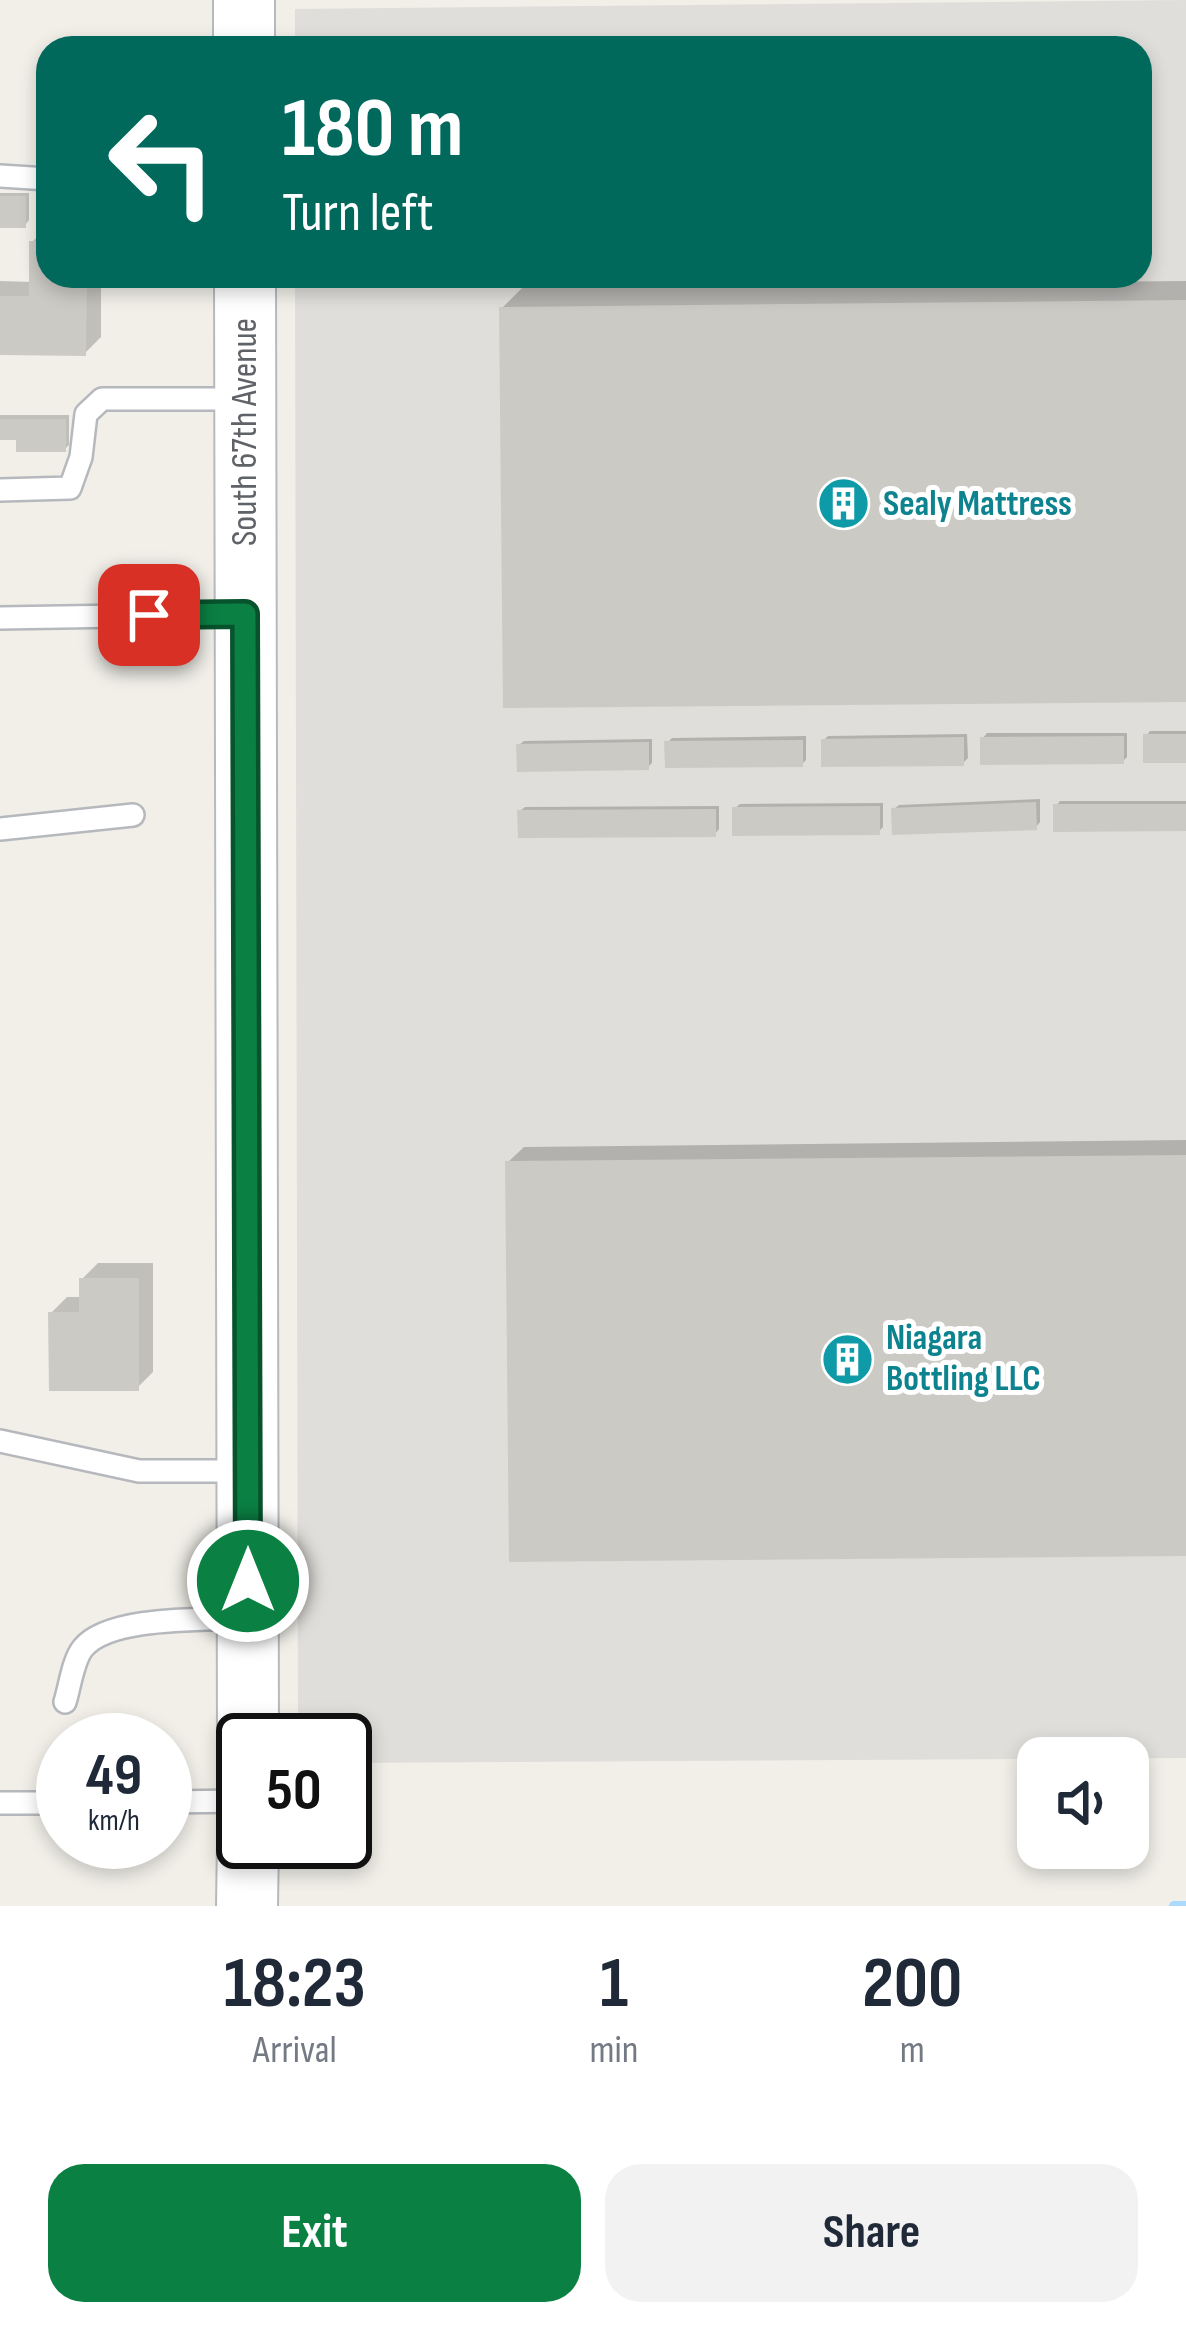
<!DOCTYPE html>
<style>
:root{--surface:#fff;--page:#f2f2f3;--text:#1f2937;--muted:#747a83;--accent:#0b8043}
body{margin:0;font-family:"Sofia Sans Condensed",sans-serif;background:var(--page);color:var(--text);height:100vh;display:flex;flex-direction:column;font-size:45px;white-space:nowrap}
*{box-sizing:border-box;margin:0}
p{font-size:39px;color:var(--muted)}
.icon{flex:none;width:66px;height:66px;fill:none;stroke:currentColor;stroke-width:2;stroke-linecap:round;stroke-linejoin:round}
.map{position:relative;height:1906px;overflow:hidden}
.sheet{display:flex;flex-direction:column;background:var(--surface);flex:1}
.sheet>*{flex:none}
.top-card{position:absolute;left:36px;top:36px;width:1116px;height:252px;border-radius:36px;box-shadow:0 6px 18px #0003;background:#00695c;color:#fff;overflow:hidden}
.buttons{position:absolute;left:1017px;top:1737px;display:grid;gap:24px}
.buttons a{display:grid;place-items:center;width:132px;height:132px;border-radius:24px;background:var(--surface);box-shadow:0 6px 18px #0003;font-size:60px}
.speed{position:absolute;left:36px;top:1713px;display:flex;gap:24px;font-size:60px;font-weight:700;text-align:center}
.speed>*{display:grid;place-content:center;width:156px;height:156px;border-radius:50%;background:var(--surface);box-shadow:0 6px 18px #0003;line-height:1}
.speed small{font-size:30px;font-weight:400}
.speed .limit{border:6px solid #111;border-radius:18px;background:#fff;color:#111}
.pin{position:absolute;display:grid;place-items:center;width:102px;height:102px;color:#fff;margin:-51px;border-radius:24px;box-shadow:0 6px 18px #0006}
.me{position:absolute;width:132px;margin:-66px;rotate:0deg;stroke-linejoin:round;filter:drop-shadow(0 0 9px #0008)}
.turn{display:flex;align-items:center;gap:42px;height:252px;padding:0 48px;font-size:54px}
.turn .icon{width:156px;height:156px;stroke-width:2.5}
.turn b{display:block;font-size:84px;line-height:102px}
.eta{display:flex;justify-content:space-evenly;align-items:center;height:204px;text-align:center}
.eta b{font-size:72px;font-weight:700;line-height:84px}
.action{display:flex;gap:24px;margin-top:auto;padding:24px 48px}
.action a{flex:1;height:138px;border-radius:36px;background:var(--accent);color:#fff;font-size:48px;font-weight:700;line-height:138px;text-align:center}
.action a+a{background:var(--page);color:var(--text)}
.map>svg:first-child{display:block}
</style>
<div class="map">
<svg width="1186" height="1906" viewBox="0 0 1186 1906">
<rect width="100%" height="100%" fill="#f1efe8"/>
<path fill="#e0deda" d="M1186 0V1758L345 1763V1740H298L295 276H1140V48H295V9Z"/>
<path fill="#0003" d="M0 193H29V220L25 225H0Z
M48 227V276H101V337L85 353 0 352V281L32 282V242Z
M1186 281V699L502 308 523 287Z
M0 415H69V445L65 449 19 437H0Z
M1150 731H1186V760L1146 736Z
M987 733H1127V757L1123 761 983 738Z
M967 734 968 758 963 763 824 740 828 736Z
M806 736V760L802 764 668 742 672 738Z
M652 739V763L648 767 519 745 524 741Z
M1040 799V822L1036 827 894 809 899 805Z
M1060 801H1186V828L1056 806Z
M883 803V827L878 832 735 808 740 804Z
M719 806V829L715 834 520 811 525 807Z
M1186 1140V1553L508 1162 524 1147Z
M98 1263H153V1372L137 1388 51 1313 67 1297H82V1279Z"/>
<g fill="none" stroke-linecap="round" stroke-linejoin="round">
<path stroke="#aadaff" stroke-width="10" d="M1174 1906H1186"/>
</g>
<path fill="#cccac5" d="M0 196H26V228H0Z
M29 241H48V276H87L86 356 0 355V296H29Z
M1186 300V702L503 708 499 307Z
M0 419H66V452H16V440H0Z
M1143 734H1186V763H1143Z
M1124 736V764L980 765V737Z
M964 737V766L821 767V739Z
M803 740V767L665 768 664 741Z
M649 742V770L517 772 516 744Z
M1036 802 1037 830 892 835 891 808Z
M1053 804H1186V831L1053 832Z
M880 806V835L732 836V807Z
M716 809V837L518 838 517 810Z
M1186 1155V1556L509 1562 505 1161Z
M79 1278H139V1391H49L48 1312H79Z"/>
<g fill="none" stroke-linecap="round" stroke-linejoin="round">
<defs>
<path id="service" d="M0 176 48 179
M0 490 70 488 81 457 86 414 102 399H245
M0 618 245 614
M0 829 133 815
M0 1441 139 1471H242
M65 1702C70 1686 73 1660 83 1648 109 1616 203 1620 242 1618
M165 1802 243 1801
M0 1803H63"/>
<path id="secondary" d="M244 0V48
M245 276 248 1740
M247 1906 248 1842"/>
</defs>
<use href="#service" stroke="#b5b8bc" stroke-width="26"/>
<use href="#secondary" stroke="#b6babf" stroke-width="64"/>
<use href="#service" stroke="#fff" stroke-width="21"/>
<use href="#secondary" stroke="#fff" stroke-width="60"/>
</g>
<g fill="none" stroke-linecap="round" stroke-linejoin="round">
<defs>
<path id="route" d="M149 615 245 614 248 1581"/>
</defs>
<use href="#route" stroke="#07532c" stroke-width="30"/>
<use href="#route" stroke="#0b8043" stroke-width="21"/>
</g>
<defs>
<symbol id="building-disc" viewBox="-11 -11 22 22"><circle r="9.5" fill="#0f9aa8" stroke="#fff"/><path d="M-4-6H4V6H1V3H-1V6H-4ZM-2.5-4.3h1.7v1.8h-1.7ZM.8-4.3h1.7v1.8H.8ZM-2.5-1h1.7V.8h-1.7ZM.8-1h1.7V.8H.8Z" fill="#fff"/></symbol>
</defs>
<g fill-rule="evenodd">
<use href="#building-disc" x="814" y="474" width="59" height="59"/>
<use href="#building-disc" x="818" y="1330" width="59" height="59"/>
</g>
<g text-anchor="middle" dominant-baseline="central" stroke-width="10" stroke-linejoin="round" paint-order="stroke">
<g font-size="36" fill="#5f6368" stroke="#fff">
<text transform="translate(245 432) rotate(-90)">South 67th Avenue</text>
</g>
<g font-size="36" font-weight="bold" fill="#0d838f" stroke="#fff" text-anchor="start">
<text x="883" y="504">Sealy Mattress</text>
<text x="886" y="1338">Niagara<tspan x="886" dy="41">Bottling LLC</tspan></text>
</g>
</g>
</svg>
<div class="buttons">
<a><svg class="icon" aria-label="sound" viewBox="0 0 24 24"><path d="M4 9h4l5-4v14l-5-4H4zM17 9q2 3 0 6"/></svg></a>
</div>
<div class="speed"><div>49<small>km/h</small></div><div class="limit">50</div></div>
<div class="pin" style="left:149px;top:615px;background:#d93025"><svg class="icon" aria-label="arrive" viewBox="0 0 24 24"><path d="M6 21V4h12l-3 4 3 4H6"/></svg></div>
<svg class="me" style="left:248px;top:1581px" viewBox="-20 -20 40 40"><circle r="17" fill="#0b8043" stroke="#fff" stroke-width="3"/><path d="M0-11L8 9 0 5-8 9z" fill="#fff"/></svg>
<div class="top-card">
<div class="turn"><svg class="icon" aria-label="left" viewBox="0 0 24 24"><path d="M17 20v-9H6M10 6l-5 5 5 5"/></svg><div><b>180 m</b>Turn left</div></div>
</div>
</div>
<section class="sheet">
<div class="eta">
<div><b>18:23</b><p>Arrival</p></div>
<div><b>1</b><p>min</p></div>
<div><b>200</b><p>m</p></div>
</div>
<div class="action"><a>Exit</a><a>Share</a></div>
</section>
